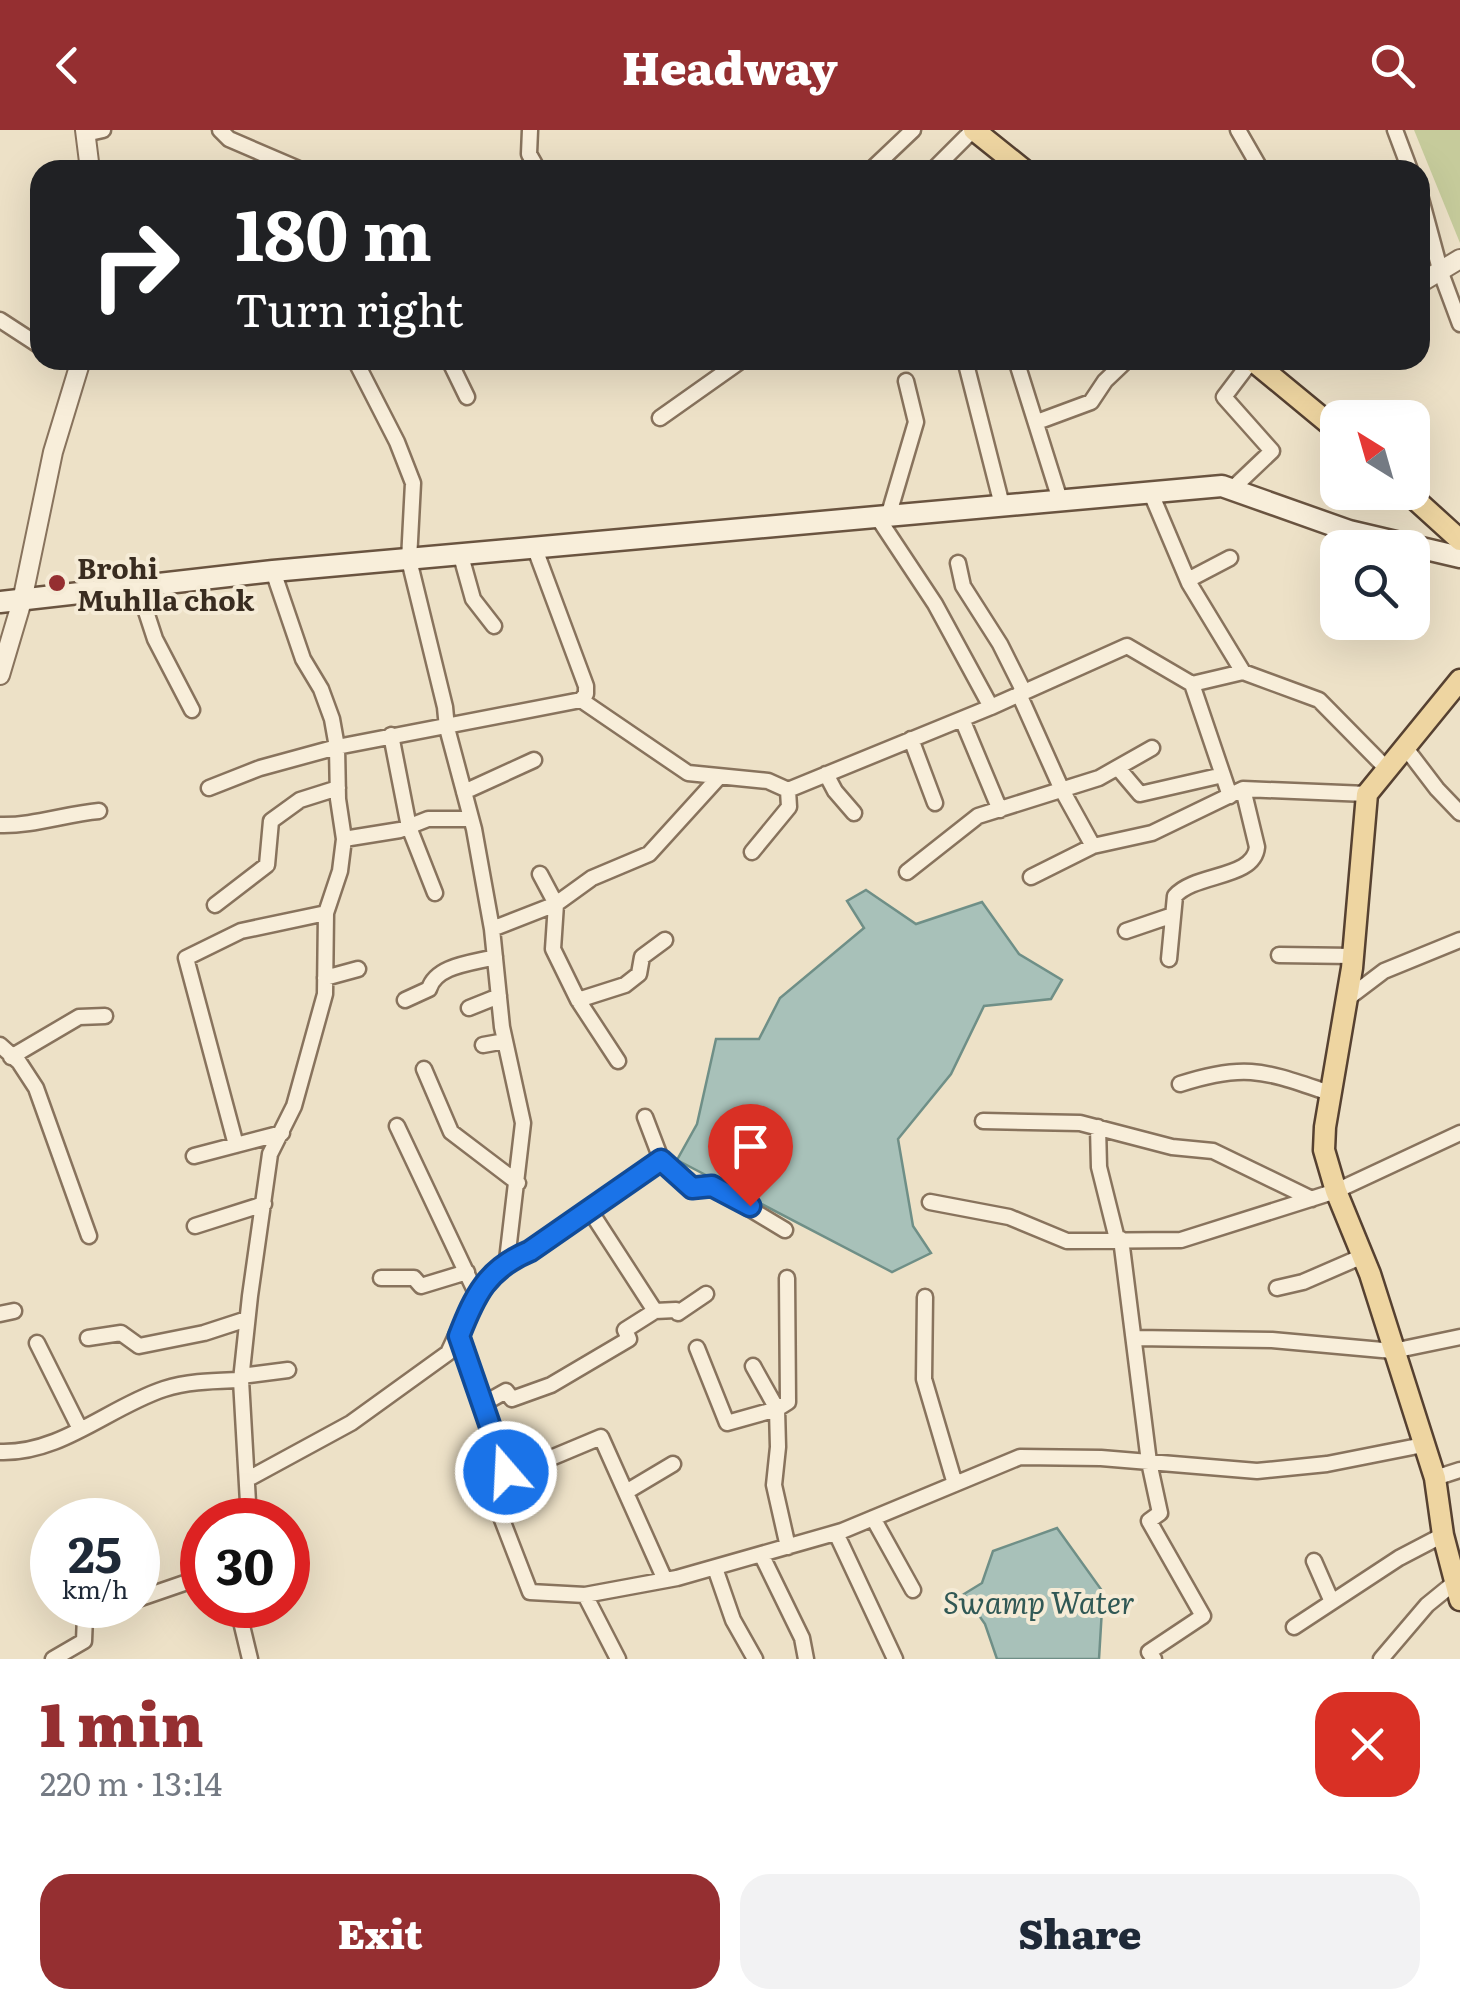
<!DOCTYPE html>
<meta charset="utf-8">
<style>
:root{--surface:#fff;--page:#f2f2f3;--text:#1f2937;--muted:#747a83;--accent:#952f31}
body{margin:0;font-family:Literata,serif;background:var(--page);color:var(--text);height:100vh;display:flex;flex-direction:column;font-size:38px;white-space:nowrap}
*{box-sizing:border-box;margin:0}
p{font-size:32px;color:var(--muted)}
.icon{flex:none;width:55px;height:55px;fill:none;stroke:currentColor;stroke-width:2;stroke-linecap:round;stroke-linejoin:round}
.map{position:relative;height:1529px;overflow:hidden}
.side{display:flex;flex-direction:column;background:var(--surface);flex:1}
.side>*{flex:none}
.guide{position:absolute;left:30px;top:30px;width:1400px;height:210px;border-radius:30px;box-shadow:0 10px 40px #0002;background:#202124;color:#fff;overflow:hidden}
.needle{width:65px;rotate:323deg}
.tools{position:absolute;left:1320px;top:270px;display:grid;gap:20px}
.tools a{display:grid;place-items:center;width:110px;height:110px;border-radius:20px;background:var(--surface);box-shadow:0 10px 40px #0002;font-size:50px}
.speed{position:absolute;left:30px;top:1368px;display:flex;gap:20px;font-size:50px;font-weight:700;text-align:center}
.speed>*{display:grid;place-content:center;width:130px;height:130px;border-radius:50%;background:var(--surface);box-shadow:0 10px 40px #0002;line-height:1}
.speed small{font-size:25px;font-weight:400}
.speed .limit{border:15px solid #d22;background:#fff;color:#111}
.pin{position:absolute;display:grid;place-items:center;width:85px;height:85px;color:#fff;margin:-102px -42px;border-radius:50% 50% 50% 0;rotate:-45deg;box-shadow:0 0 10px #0007}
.pin .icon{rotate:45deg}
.me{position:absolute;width:110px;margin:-55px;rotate:341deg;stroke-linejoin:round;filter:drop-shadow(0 0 8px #0008)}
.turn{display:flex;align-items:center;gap:35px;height:210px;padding:0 40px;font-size:45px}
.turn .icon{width:130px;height:130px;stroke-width:2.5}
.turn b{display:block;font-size:70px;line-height:85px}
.round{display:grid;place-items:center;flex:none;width:105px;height:105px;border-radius:30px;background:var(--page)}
.headline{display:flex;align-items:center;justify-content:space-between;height:170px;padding:0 40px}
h1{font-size:60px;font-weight:800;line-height:75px;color:var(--accent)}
.button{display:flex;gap:20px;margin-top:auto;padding:20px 40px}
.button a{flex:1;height:115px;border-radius:30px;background:var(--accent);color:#fff;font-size:40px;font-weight:800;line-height:115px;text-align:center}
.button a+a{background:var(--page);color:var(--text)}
header{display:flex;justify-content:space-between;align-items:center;height:130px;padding:0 40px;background:var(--accent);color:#fff;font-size:45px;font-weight:800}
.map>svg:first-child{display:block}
</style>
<header><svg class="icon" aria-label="back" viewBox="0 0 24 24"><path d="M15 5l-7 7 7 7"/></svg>Headway<svg class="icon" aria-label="search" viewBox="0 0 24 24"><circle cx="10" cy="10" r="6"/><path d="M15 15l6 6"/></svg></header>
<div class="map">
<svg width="1460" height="1529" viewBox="0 0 1460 1529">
<rect width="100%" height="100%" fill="#ede1c7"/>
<path fill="#c6cb9b" d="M1414 0H1460V113Z"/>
<path fill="#a8c1b9" stroke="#6f8f87" stroke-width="2.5" d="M866 760 916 794 982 772 1019 824 1062 850 1051 869 984 876 951 944 898 1009 913 1096 931 1123 892 1142 677 1030 697 994 716 909H759L780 868 864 798 847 771Z
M1057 1398 1103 1462 1099 1529H997L985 1494 964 1464 982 1453 993 1421Z"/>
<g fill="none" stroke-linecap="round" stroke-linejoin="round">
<defs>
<path id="minor" d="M220 0 229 9 301 40
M530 0 529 24 538 40
M1238 0 1261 40
M1395 0 1410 40
M85 4 103 0
M873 38 913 0
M933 40 973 0
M1420 65 1441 143 1460 194
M0 190 40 216
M449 230 467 267
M965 230 1002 375
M1016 230 1060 370
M660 288 742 230
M1037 292 1091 272 1105 251 1127 230
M1232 359 1272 321 1224 267 1252 230
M1150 361 1189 453 1243 542
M888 387 916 292 906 251
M878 388 935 474 991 577
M535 419 586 556V564L581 570
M461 426 473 469 494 496
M958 433 963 456 1000 514 1024 562
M1188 450 1230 428
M138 457 155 509 192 580
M1192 554 1230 666
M1019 564 1062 660 1093 716
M962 589 1000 680
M391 605 409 697 435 763
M911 609 935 673
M1405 617 1437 659 1460 683
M1118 638 1140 664 1223 645
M826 644 835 661 854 683
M209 658 260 638 337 617 581 570 688 643 768 651 788 660 991 577 1127 516 1192 554 1243 542 1319 570 1387 639
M464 662 534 630
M0 695C33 696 65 684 99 681
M344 709 400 700 428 689H471
M752 722 789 677 788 660
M907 742 978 686 1099 648 1152 618
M540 744 556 774 553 819 578 870 618 931
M1031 747 1093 716 1152 703 1243 659 1367 664
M215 775 267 735 271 691 300 670 338 658
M492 799 556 774 592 748 649 724 719 647
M1126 801 1173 785
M1279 825 1353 826
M1169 829 1175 766C1195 743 1254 749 1257 717L1243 659
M325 848 358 839
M1347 869 1384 841 1460 810
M405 870 429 859C436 835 473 833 495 827
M578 870 625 855 639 844 642 827 665 810
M469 878 499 866
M0 915 19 932 36 958 89 1106
M483 915 505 911
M11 927 79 887 105 886
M424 939 451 1002 518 1053
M1180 954C1247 932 1266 942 1330 963
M645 987 661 1029 691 1058 712 1056 785 1100
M983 991 1080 993 1172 1017 1213 1021 1312 1069
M397 996 476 1163
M1098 997 1099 1037 1117 1109
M236 1015 186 828 241 801 326 783
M194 1026 282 1003
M930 1072 1009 1087 1067 1111 1181 1110 1336 1061 1460 1003
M589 1079 655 1181
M195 1096 264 1074
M1121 1109 1149 1332 1160 1383 1149 1391 1203 1486 1149 1522 1154 1529
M507 1130 529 1121 661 1029
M381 1148H414L421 1156 467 1142
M1277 1158 1303 1152 1363 1126
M925 1167 924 1249 955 1354
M0 1184 14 1181
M459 1206 506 1342
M88 1208 121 1203 139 1216 204 1203 247 1189
M1135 1208 1272 1210 1393 1221 1460 1207
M37 1213 80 1299
M697 1218 727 1293 777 1279 788 1272 787 1148
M753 1236 777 1279 778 1317 774 1355 788 1417
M241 1246 288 1240
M483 1274 506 1261 512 1269 551 1255 629 1209 625 1200 655 1181 676 1180 678 1183 706 1164
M0 1322C61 1324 109 1277 164 1259 189 1251 215 1251 241 1250
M1435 1348 1460 1340
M248 1349 351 1293 448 1223 476 1163 507 1130 523 993 502 897 492 799 474 699 447 598 445 577 409 430 413 353 397 312 355 230
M626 1362 673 1334
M873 1388 913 1460
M249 1390 241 1250 250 1166 270 1024 294 976 325 864 326 783 340 741 344 709 338 669 337 617 332 589 321 559 303 529 273 441
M836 1403 895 1529
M761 1424 802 1508 806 1529
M1314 1431 1332 1472
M715 1438 733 1490 755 1529
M665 1450 601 1307 515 1343 506 1342 489 1356 530 1462 585 1465 677 1448 842 1401 1020 1327 1101 1328 1257 1341 1327 1334 1423 1315
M585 1465 618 1529
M138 1469 202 1447
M237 1475 250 1529
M1294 1497 1399 1428 1443 1405
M53 1529 84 1511 85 1486 119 1475
M1381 1529 1427 1475 1454 1453"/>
<path id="tertiary" d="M85 0 90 40
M1420 153 1460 129
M0 545 22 471 53 322 81 230"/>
<path id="secondary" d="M0 472 273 441 1222 356 1349 401 1460 427"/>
<path id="primary" d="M974 0 1024 40
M1252 230 1338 301
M1407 362 1460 410
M1460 550 1367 664 1352 838 1325 997 1324 1020 1336 1061 1370 1144 1435 1348 1443 1405 1460 1470"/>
</defs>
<use href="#minor" stroke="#88735d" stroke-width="19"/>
<use href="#tertiary" stroke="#88735d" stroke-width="22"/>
<use href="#secondary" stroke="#6a5440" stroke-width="25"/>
<use href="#primary" stroke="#564131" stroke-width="25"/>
<use href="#minor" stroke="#f8eeda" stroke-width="14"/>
<use href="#tertiary" stroke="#f8eeda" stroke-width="18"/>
<use href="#secondary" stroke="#f8eeda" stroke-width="20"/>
<use href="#primary" stroke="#eed5a1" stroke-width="20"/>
</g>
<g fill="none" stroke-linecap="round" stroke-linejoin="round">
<defs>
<path id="route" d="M506 1342 459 1206C475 1165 487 1139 530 1121L661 1030 692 1058 712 1056 750 1076"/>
</defs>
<use href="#route" stroke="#114b97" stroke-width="25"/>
<use href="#route" stroke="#1a73e8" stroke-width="18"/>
</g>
<circle fill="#952f31" stroke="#f5ebd6" stroke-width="4" cx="57" cy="453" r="10"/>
<g text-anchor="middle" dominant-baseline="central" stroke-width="8" stroke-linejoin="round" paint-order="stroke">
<g font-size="28" font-weight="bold" fill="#392c20" stroke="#f5ebd6" text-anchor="start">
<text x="77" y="437">Brohi<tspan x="77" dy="32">Muhlla chok</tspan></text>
</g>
<g font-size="30" font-style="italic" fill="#305855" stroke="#f5ebd6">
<text x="1039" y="1471">Swamp Water</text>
</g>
</g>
</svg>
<div class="tools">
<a><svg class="needle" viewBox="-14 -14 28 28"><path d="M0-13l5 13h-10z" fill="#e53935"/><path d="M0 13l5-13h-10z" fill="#747a83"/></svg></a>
<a><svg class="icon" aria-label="search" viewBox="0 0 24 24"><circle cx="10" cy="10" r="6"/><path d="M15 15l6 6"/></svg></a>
</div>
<div class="speed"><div>25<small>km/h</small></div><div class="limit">30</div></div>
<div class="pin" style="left:750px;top:1076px;background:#d93025"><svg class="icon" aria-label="arrive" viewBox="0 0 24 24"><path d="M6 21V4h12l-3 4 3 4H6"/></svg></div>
<svg class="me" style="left:506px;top:1342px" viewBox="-20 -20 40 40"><circle r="17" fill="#1a73e8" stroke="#fff" stroke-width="3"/><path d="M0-11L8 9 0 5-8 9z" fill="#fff"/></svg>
<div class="guide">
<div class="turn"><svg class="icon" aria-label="right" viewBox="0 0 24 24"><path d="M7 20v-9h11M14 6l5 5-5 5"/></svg><div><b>180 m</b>Turn right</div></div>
</div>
</div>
<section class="side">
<div class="headline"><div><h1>1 min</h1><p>220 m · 13:14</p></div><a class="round" style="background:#d93025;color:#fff"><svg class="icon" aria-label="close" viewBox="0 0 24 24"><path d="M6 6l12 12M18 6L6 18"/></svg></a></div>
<div class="button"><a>Exit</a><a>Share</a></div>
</section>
